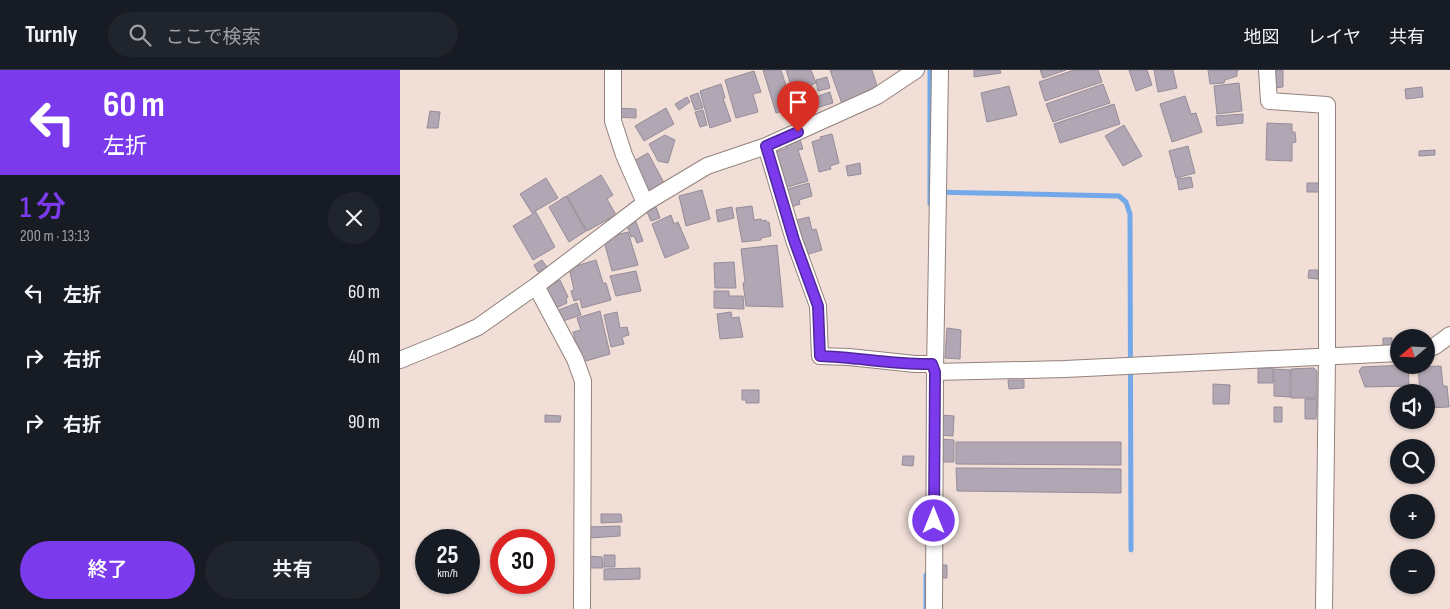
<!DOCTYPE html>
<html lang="ja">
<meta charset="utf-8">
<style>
:root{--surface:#171b24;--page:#20242c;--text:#f1f3f6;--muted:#9ea1a6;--line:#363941;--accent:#7c3aed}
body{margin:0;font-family:"Sofia Sans Condensed","Noto Sans JP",sans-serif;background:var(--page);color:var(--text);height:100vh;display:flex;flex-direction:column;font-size:19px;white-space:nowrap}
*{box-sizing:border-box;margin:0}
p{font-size:16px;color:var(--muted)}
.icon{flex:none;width:28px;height:28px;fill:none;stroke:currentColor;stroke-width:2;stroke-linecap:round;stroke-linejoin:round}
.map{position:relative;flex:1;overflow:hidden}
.drawer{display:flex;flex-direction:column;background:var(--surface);width:400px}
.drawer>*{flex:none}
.hud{background:#7c3aed;color:#fff;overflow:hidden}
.needle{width:32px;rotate:251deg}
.fabs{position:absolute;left:990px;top:259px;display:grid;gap:10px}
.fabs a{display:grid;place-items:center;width:45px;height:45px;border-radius:50%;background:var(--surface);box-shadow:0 1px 4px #0004;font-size:25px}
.speed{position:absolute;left:15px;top:459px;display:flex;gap:10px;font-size:25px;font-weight:700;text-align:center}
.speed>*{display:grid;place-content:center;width:65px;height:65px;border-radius:50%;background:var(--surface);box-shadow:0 1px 4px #0004;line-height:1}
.speed small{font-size:12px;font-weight:400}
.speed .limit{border:8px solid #d22;background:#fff;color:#111}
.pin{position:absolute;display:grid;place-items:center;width:42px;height:42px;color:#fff;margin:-51px -21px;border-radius:50% 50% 50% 0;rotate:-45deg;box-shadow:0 0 5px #0007}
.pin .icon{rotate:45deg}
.me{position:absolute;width:55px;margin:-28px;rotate:0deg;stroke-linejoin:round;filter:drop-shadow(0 0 4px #0008)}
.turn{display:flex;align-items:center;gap:18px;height:105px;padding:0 20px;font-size:22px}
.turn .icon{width:65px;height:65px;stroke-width:2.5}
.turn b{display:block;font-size:35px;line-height:42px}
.round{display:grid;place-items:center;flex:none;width:52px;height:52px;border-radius:26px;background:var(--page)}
.headline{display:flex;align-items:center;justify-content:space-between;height:85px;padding:0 20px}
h1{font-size:30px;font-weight:600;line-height:38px;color:var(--accent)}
.action{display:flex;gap:10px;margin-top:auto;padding:10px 20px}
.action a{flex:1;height:58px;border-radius:30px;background:var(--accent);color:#fff;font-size:20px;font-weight:600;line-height:58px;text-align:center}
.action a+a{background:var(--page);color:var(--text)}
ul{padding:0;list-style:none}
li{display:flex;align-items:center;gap:15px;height:65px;padding:0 20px}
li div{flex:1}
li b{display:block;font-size:19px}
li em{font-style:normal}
header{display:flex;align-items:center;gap:30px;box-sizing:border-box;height:70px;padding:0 25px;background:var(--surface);border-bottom:1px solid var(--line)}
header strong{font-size:24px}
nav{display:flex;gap:28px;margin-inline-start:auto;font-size:18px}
.search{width:350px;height:45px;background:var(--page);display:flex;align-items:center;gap:12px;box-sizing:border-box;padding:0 18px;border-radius:28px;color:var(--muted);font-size:19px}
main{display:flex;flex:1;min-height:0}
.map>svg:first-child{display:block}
</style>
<header>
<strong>Turnly</strong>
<div class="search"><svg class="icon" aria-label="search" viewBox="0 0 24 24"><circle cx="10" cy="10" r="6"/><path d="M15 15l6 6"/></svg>ここで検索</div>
<nav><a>地図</a><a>レイヤ</a><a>共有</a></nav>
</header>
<main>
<section class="drawer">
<div class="hud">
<div class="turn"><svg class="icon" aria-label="left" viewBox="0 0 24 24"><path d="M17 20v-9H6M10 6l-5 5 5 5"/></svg><div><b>60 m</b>左折</div></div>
</div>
<div class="headline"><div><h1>1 分</h1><p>200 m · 13:13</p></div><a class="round"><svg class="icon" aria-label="close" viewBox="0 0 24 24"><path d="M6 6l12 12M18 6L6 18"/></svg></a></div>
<ul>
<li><svg class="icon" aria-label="left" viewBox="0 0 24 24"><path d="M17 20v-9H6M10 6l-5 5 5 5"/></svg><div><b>左折</b></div><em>60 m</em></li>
<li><svg class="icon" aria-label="right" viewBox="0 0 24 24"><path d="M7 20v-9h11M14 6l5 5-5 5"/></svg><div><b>右折</b></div><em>40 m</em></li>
<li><svg class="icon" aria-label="right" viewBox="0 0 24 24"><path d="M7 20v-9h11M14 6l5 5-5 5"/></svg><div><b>右折</b></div><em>90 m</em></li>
</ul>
<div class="action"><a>終了</a><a>共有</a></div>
</section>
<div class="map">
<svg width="1050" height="539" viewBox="0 0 1050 539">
<rect width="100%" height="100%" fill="#f0ded7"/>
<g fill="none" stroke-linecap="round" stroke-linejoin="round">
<path stroke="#74a9e9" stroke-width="5" d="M530 122 719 126 726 132 730 144 731 480
M530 134V0
M526 539V505"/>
</g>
<path fill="#b0a6b4" stroke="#968d9a" d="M363 0H381L393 38 376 43Z
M386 0H411L416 13 411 15 413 22 395 27Z
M430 0H472L477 16 442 34Z
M574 0H600L601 3 574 7Z
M640 0H666L643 8Z
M674 0H698L702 12 645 31 639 12Z
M729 0H747L752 15 736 21Z
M754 0H773L777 18 758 22Z
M808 0H839L837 1V6L825 10 824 13 810 14Z
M873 0H883V17L873 18Z
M354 1 361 22 353 24 358 42 336 48 325 10Z
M427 7 430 18 418 21 416 10Z
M839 13 842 41 817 44 814 16Z
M321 14 325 28H323L331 51 310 58 300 21Z
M703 14 710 33 653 52 646 34Z
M609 16 617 45 587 52 581 23Z
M1022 17 1023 27 1006 29 1005 19Z
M430 22 433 33 416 38 413 28Z
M298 23 303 38 295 40 290 26Z
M785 26 791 44 796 43 802 62 772 72 760 34Z
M287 27 290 32 279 40 275 34Z
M714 34 720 54 660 73 654 54Z
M216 38 236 39V48L216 47Z
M266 38 274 54 244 71 235 56Z
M303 40 307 55 300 57 295 42Z
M30 41 40 42 38 58H27Z
M843 44V53L817 56 816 46Z
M867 53 892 54V62H895L896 72 892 73V91L866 90Z
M724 55 742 86 723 96 705 66Z
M432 64 439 93 430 96 431 99 419 102 412 72 421 69 420 67Z
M265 65 275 70 268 93 258 91 249 74Z
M399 67 403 79 398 80 408 111 384 118 373 83 387 78 385 72Z
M788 76 795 103 776 108 769 81Z
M1035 80V85L1019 86V81Z
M248 83 264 113 249 122 232 92Z
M460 93 461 104 448 106 446 96Z
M201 105 213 125 207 129 216 145 187 161 167 126Z
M791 107 793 117 779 120 777 109Z
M146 108 158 128 132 143 120 124Z
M409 113 412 126 399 130 400 134 388 138 384 120Z
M907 113H919V122H907Z
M302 120 310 149 286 156 279 126Z
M166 126 186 161 169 172 149 137Z
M352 136 354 150 361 149 362 151 366 150V152H369L371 166 361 168V170L342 172 336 138Z
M256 137 260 148 251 151 247 142Z
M332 137 334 148 318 152 316 140Z
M136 142 155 177 133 190 113 156Z
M271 145 274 154 278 152 289 178 265 188 252 154Z
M409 147 412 160 416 159 422 180 402 186 392 151Z
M235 149 243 171 237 173 234 166 231 167 227 155Z
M228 162 238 195 212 201 204 171 208 167Z
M377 175 383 237 346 236 343 213 345 212 341 179Z
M142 190 147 197 138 202 134 195Z
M196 190 203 213H206L211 230 182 238 180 229 174 231 171 221 174 220 169 198Z
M334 192 336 218H315L314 193Z
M909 200H918V209L908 208Z
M236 201 241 221 216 226 210 206Z
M160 210 168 227 166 229 167 233 154 239 143 220Z
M314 221H329V226H343L344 239 314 238Z
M177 233 181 245 160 252 156 241Z
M200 241 210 284 186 291 185 287 180 288 173 262 181 260 177 248Z
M217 242 220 258 227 257 229 265 222 267 224 274 211 277 204 245Z
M331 242 332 248 339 247 343 267 320 269 317 244Z
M547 258 561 260 560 289 545 288Z
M983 268H992V276H983Z
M1008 295 1009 316 965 317 959 301 962 297Z
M1041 296 1043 316H1047L1049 337 1026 338V322H1020L1018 297Z
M858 298H873V313H858Z
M914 298 917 301V328H891V299Z
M874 299 890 300V327L874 326Z
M608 310H624V318L609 319Z
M813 314 830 315 829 334H813Z
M342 320H359V333H346V330H342Z
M905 329H917L916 349H905Z
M874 337H882V352H874Z
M145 345 161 346 160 352H145Z
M540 345 554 346 553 366 540 365Z
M540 369 554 370V392H541Z
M556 372H721V395L556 394Z
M503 386H514L513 396 502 395Z
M556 398 721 399V423L557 421Z
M201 444H221L222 452 201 453Z
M220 456V466L189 468V457Z
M204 485H215V497H204Z
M188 486 202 487 203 498H188Z
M541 495H547V508H541Z
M240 498V509L204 510V499Z"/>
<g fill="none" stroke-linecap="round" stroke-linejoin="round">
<defs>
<path id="street" d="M213 0V51L224 85 245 133
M867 0 869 31 927 35V286L924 539
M366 76 394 170 418 236 420 286 449 287 515 294H531L535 302
M136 216 175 289 183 311 182 539
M1026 280 1035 276 1050 265
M0 290 49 270 78 257 136 216 245 133 307 96 366 76 477 26 516 0
M535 302 665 299 999 283
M534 539 535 302 540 0"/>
</defs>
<use href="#street" stroke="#93827c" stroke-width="18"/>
<use href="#street" stroke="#fff" stroke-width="16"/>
</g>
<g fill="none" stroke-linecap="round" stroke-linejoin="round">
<defs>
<path id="route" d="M398 62 366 76 394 170 418 236 420 286C457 287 495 295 532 294L535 302 534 451"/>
</defs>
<use href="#route" stroke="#51269a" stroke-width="12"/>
<use href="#route" stroke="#7c3aed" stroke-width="9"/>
</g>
</svg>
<div class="fabs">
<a><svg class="needle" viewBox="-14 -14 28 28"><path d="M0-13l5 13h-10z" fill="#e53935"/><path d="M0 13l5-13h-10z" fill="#9ea1a6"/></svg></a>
<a><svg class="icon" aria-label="sound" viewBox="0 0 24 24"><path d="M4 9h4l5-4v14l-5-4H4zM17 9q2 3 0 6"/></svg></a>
<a><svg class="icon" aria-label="search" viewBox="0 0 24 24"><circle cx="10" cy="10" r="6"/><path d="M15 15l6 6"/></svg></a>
<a>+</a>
<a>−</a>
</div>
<div class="speed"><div>25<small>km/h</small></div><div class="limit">30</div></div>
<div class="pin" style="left:398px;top:62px;background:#d93025"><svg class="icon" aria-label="arrive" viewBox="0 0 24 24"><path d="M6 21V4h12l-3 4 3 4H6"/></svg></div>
<svg class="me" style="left:534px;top:451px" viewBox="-20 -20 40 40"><circle r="17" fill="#7c3aed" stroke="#fff" stroke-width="3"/><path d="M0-11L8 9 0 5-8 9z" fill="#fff"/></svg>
</div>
</main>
